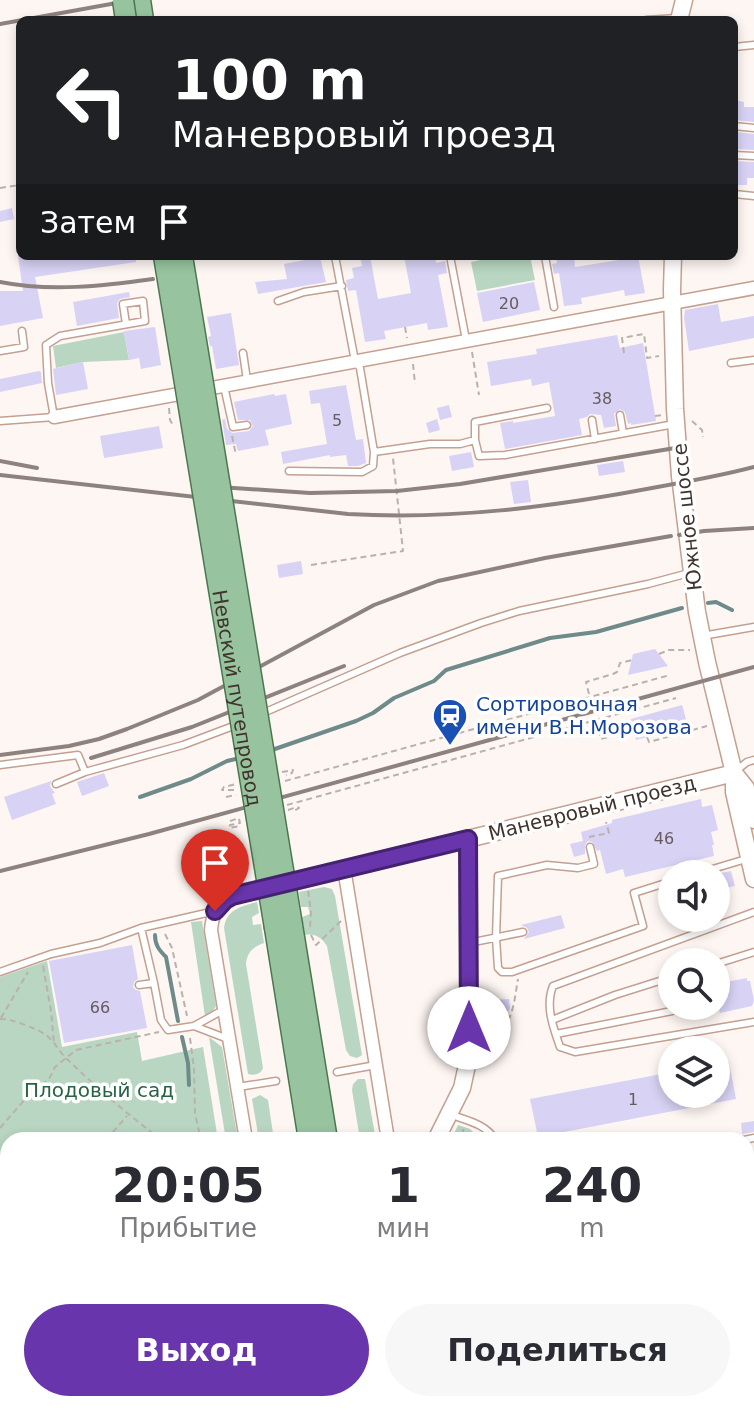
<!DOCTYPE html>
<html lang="ru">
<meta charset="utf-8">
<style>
:root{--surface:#fff;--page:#f7f7f7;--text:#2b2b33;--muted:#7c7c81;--accent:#6935ac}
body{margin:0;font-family:"DejaVu Sans",sans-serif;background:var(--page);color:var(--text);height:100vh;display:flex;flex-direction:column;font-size:30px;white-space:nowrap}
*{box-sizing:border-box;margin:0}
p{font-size:26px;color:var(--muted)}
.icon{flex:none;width:44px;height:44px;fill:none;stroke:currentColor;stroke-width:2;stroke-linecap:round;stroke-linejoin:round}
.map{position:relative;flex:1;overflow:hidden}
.drawer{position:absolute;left:0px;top:1132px;width:754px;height:280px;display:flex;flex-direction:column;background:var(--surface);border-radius:24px 24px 0 0;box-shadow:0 4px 12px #0003}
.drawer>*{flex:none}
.guide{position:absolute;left:16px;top:16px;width:722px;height:244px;border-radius:12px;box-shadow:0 4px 12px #0003;background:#202124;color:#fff;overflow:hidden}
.fabs{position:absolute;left:658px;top:860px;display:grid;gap:16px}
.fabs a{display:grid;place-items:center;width:72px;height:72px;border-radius:50%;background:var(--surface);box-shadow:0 4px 12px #0003;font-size:40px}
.pin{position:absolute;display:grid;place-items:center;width:68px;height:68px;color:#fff;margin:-82px -34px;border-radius:50% 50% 50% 0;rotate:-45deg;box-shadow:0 0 8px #0007}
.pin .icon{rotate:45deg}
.me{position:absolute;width:88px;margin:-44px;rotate:0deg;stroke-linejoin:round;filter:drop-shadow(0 0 6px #0008)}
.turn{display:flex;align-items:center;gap:28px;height:168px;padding:0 24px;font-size:36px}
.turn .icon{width:104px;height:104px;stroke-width:2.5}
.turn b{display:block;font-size:56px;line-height:68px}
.then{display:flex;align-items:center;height:76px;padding:0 24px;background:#0003;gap:16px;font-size:30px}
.eta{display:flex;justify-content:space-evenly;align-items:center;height:136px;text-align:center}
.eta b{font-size:48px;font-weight:700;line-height:56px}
.button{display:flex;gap:16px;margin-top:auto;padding:16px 24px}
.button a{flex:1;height:92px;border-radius:48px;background:var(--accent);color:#fff;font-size:32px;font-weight:700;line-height:92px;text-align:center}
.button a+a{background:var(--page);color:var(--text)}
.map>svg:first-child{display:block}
</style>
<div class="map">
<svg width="754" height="1412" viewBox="0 0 754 1412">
<rect width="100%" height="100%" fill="#fef6f3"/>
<path fill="#b8d6c2" d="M498 256H530L535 280 477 291 471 262Z
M124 332 129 360 83 362 56 368 53 346Z
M324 887 332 889 335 896 362 1055 357 1058 350 1056 346 1050 327 946C322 938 315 933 305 935L302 917 310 914 308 907H301L299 892Z
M257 902 259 913 252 917 253 925 261 924 264 943C253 947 247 952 246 964L263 1068C261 1074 254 1076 248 1074L224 928C227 909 240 907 257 902Z
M202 921 216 1006 213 1011 205 1016 191 922Z
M47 961 62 1047 137 1032 142 1061 203 1047 218 1140H8V1194L0 1196V977Z
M209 1037 222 1047 238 1140H226Z
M358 1079H365L376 1140H360L352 1090 353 1084Z
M260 1095 268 1100 274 1140H259L252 1099Z
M458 1125 470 1129 481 1140H451Z
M299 1404H339L338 1412H301Z
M442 1404H486L487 1412H441Z"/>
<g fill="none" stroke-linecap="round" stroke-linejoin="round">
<path stroke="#6e8b8a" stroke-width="4" d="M708 603 716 602 732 610
M272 750 356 721 373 713 394 698 434 681 446 670 550 638 596 632 682 608
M140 797 191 779 227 761 240 758
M155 935C155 945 159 950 166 957L178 1021
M182 1037 188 1063 189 1085"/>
</g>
<path fill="#d8d2f4" d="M734 100 744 102V107H754V122L734 120Z
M737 132 754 134V150L736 149Z
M734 161 754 162V178H747V185H734Z
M12 208 14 219 0 222V211Z
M18 256H135L136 262 35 277 43 318 0 326V291H23Z
M360 256H370L378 299 411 293 404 256H435L436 263 445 261 447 273 438 275 448 327 428 330 427 323 384 331 386 339 365 342 356 290 348 291 346 280 354 278 352 268 362 266Z
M556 256H574L575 267 619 260 618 256H638L645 293 625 296 624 290 581 298 582 304 564 306 559 273 554 274 552 264 557 263Z
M320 257 326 282 258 294 255 282 287 279 284 264Z
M534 282 540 310 483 322 477 293Z
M129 292 130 297 120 299 117 303 119 318 77 326 73 302Z
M718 304 721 322 754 316V338L689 351 684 318 685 310Z
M231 313 239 365 216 369 212 346H210L208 337 211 336 207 317Z
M155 327 161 365 141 369 139 358 129 360 124 331Z
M617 335 620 348 643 343 656 421 631 425V423L628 424 625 412 620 409 614 414 616 426 604 428 601 415 590 414 587 417 579 419 582 435 505 449 500 423 513 421V423L555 416 549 382 532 386 531 379 491 386 487 362 537 354 536 349Z
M83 362 88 389 56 395 53 369Z
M39 371 41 372 42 383 0 392V379Z
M346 385 356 440 363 439 366 463 358 466H348L346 455 330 457V455L283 464 281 452 327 444 320 403 311 404 309 391Z
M274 394 275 396 286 394 292 424 265 430 269 445 238 451 236 444 226 445 222 420 225 419 227 429 232 433 249 431 253 426 250 420H238L234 402Z
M449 405 452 417 440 420 437 408Z
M437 419 440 430 429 433 426 423Z
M159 426 163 448 104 458 100 436Z
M471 452 474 467 452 471 449 456Z
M623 461 625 472 599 476 597 465Z
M528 480 531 502 514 504 510 482Z
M301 561 303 574 279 578 277 565Z
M655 649 668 666 628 675 633 654Z
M682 705 688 726 636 740 631 719Z
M104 773 109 786 82 796 77 782Z
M51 781 50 786 55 793 52 794 56 804 12 820 4 797Z
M701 799 702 807 712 805 718 830 711 832 714 845H712L714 856 625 877 623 869 606 874 600 850 597 851 592 842 588 841 585 845V854L574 857 570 844 583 841 581 832 612 823V820Z
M731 871 735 886 725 888 721 873Z
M561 915 565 928 524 939 529 932 527 928 521 925Z
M132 945 138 979 134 982 133 987 136 990 140 991 147 1028 64 1043 49 961Z
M747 978V981H750L754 1000 752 1006 720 1013 719 1010H716V984Z
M509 999 510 1008 507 1014H493L492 1000Z
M729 1062 736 1099 538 1137 530 1099 672 1072V1094H716V1064Z
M754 1121V1132L742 1134 741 1123Z"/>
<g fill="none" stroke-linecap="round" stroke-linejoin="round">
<defs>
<path id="service" d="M646 20 678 18
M734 47 754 45
M734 126 754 128
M734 155 754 156
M734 194 754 196
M335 256 355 361 360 368 374 452 430 444H460L475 440
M450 256 466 340
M545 256 554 307
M278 301 304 292 342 286
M0 351 24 347 22 331
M243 353 247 380
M731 363 754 360
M224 386 233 427 247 425
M547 408 475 422V440L479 456 505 455 669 425
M620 415 623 433
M592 420 595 439
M0 421 54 417 48 383 46 345 60 336 145 321 143 301 123 304 126 324
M289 471 362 472 373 466 374 452
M702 636 754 627
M261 714 400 653 481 623 519 611 648 584 689 573
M0 765 78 755 85 772 183 745 236 725
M737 770 747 762 754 760
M56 784 85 772
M590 847 594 864 578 868 547 865 498 876 496 938 498 968 502 972H512L643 926 634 893 672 881
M696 874 746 859
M754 912 553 986C545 1006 553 1027 560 1047L575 1052 754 1022
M469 943 523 932
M716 964 754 952
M0 972 51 954 100 943 141 928 215 911
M154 983 161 1020 168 1030 194 1026 225 1009
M139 985 154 983 141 928
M552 1020 615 995 672 977
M194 1026 228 1039
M556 1034 672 1011 675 1006
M337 1072 376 1065
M238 1087 276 1081
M449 1114C465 1120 487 1124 495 1140
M744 1140 754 1138
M0 1270 8 1268
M211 1404 212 1412
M631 1404 632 1412
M690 1404 691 1412
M0 1407 1 1412
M539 1407 560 1404"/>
<path id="minor" d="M54 417 754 288
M344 868 388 1140
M246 1140 211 930C212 915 218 903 232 896L468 839
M290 1404 291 1412
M413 1412 421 1404"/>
<path id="tertiary" d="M679 20 684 0
M673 256 672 290 675 409 680 476 697 612 707 662 734 773V792L754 879
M734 773 746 788 754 820
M436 1140 462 1088 469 1056 468 839 734 773
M429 1412 432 1404"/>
<path id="primary" d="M140 0 143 20
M292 925 327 1140
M275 928 309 1140
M352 1404 353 1412
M371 1404 373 1412"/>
</defs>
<use href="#service" stroke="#c3a090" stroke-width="9"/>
<use href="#minor" stroke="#c3a090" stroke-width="15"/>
<use href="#tertiary" stroke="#c3a090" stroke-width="19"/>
<use href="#primary" stroke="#4c774e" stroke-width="23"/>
<path stroke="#bbb1ac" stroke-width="2" stroke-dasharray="6 4" stroke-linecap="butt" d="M0 188 20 185
M405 327 407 338
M472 352 479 395
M624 353 622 338 644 334 647 358 659 356
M413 364 415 384
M169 408 170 420 173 425
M655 416 663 415
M692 421 702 430 703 437
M232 436 236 455
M311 565 403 551 393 458
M659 654 669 650H690
M589 694 586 682 613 674 617 672 620 663 632 660
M596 720 601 739 634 730
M647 737 649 742 707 726
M282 772 293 770 292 773 286 775
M285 781 670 675
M234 790H222L224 787 236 784
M226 797 236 795
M287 805 676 698
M288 810 297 807 299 808 292 812
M239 819 240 823 230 825 229 828 241 826
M230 821 239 818
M589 837 609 833 606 822
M308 891 311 911 310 928
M165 934 172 948 187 1016
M311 935 316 945 341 921
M43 966 51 1011 54 1043
M1 1018 28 972
M0 1019C10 1018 38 1029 46 1035 55 1042 59 1052 67 1059 97 1088 128 1115 162 1140
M190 1038 194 1069 195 1114 201 1140
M485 1038C490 1036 498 1034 502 1029 514 1017 515 995 518 979
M0 1128 27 1097 49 1079 55 1067 76 1050 159 1032
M463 1129 464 1140
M106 1140 127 1116
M136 1140 155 1136
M0 1170H8
M0 1200 8 1198
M0 1371 8 1359
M0 1378 8 1375
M34 1404 36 1412
M109 1404 111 1412
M462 1404 464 1412"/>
<use href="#service" stroke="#fff" stroke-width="6"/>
<use href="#minor" stroke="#fff" stroke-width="12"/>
<use href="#tertiary" stroke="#fff" stroke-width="16"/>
<use href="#primary" stroke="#97c49f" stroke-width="20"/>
<path stroke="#8e827e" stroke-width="4" d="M0 24 133 0
M0 282C50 292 103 286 153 279
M0 461 37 468
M0 475 348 514C450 520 552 507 652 488 686 482 720 476 754 467
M219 487 310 493 397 491 460 484 681 447
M679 535 704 531 754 528
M0 755 69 746 99 739 127 729 198 700 374 605 438 581 545 558 671 536
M91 758 192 727 344 666
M0 871 149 834 754 667"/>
<defs>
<g id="primary-bridge">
<path d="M123 0 126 20"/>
<path id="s1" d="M164 256 275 928"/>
<path d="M182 256 292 925"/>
</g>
</defs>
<use href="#primary-bridge" stroke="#4c774e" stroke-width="23" stroke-linecap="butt"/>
<use href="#primary-bridge" stroke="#97c49f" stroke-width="20"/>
</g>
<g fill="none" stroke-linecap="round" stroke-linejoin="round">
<defs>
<path id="route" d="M215 911 225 900 232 896 468 839 469 1028"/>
</defs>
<use href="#route" stroke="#442270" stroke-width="20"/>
<use href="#route" stroke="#6935ac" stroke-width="14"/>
</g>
<defs>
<symbol id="station-pin" viewBox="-11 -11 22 30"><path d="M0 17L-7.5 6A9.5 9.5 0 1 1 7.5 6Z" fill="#1a4fb4" stroke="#fff"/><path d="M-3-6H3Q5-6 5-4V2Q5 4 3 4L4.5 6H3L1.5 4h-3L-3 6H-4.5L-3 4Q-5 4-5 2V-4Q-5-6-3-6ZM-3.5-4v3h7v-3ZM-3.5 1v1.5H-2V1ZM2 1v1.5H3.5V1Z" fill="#fff"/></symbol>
</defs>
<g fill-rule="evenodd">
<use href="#station-pin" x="430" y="696" width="40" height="54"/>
</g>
<g text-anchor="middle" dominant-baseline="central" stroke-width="7" stroke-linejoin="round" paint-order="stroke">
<g font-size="16" fill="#675b5f">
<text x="509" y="303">20</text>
<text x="602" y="398">38</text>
<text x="337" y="420">5</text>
<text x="664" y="838">46</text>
<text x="100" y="1007">66</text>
<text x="633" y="1099">1</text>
</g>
<g font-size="20" fill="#41332d" stroke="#fff">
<text transform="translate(687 517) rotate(-96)">Южное шоссе</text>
<text stroke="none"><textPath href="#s1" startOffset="448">Невский путепровод</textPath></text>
<text transform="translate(592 808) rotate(-14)">Маневровый проезд</text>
</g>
<g font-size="20" fill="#164399" stroke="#fff" text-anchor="start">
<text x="476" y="704">Сортировочная<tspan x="476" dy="23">имени В.Н.Морозова</tspan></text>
</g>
<g font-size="20" fill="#286343" stroke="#fff">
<text x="99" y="1090">Плодовый сад</text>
</g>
</g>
</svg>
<div class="fabs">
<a><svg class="icon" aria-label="sound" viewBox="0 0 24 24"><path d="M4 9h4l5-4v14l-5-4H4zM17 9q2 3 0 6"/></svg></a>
<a><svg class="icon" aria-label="search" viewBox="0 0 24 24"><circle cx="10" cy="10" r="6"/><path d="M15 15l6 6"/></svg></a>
<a><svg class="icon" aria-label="layers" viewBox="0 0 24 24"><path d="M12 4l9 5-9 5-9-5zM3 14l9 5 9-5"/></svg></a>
</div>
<div class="pin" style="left:215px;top:911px;background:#d93025"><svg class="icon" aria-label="arrive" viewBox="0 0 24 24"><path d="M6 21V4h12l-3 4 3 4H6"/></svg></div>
<svg class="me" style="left:469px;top:1028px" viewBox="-20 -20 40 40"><circle r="19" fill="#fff"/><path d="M0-13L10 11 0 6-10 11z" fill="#6935ac"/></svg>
<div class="guide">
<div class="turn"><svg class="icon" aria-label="left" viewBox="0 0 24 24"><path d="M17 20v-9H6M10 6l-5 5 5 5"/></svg><div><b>100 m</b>Маневровый проезд</div></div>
<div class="then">Затем<svg class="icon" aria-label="arrive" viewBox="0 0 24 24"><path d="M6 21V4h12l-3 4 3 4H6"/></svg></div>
</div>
<section class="drawer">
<div class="eta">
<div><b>20:05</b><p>Прибытие</p></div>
<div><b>1</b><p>мин</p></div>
<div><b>240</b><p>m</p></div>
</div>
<div class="button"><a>Выход</a><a>Поделиться</a></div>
</section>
</div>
